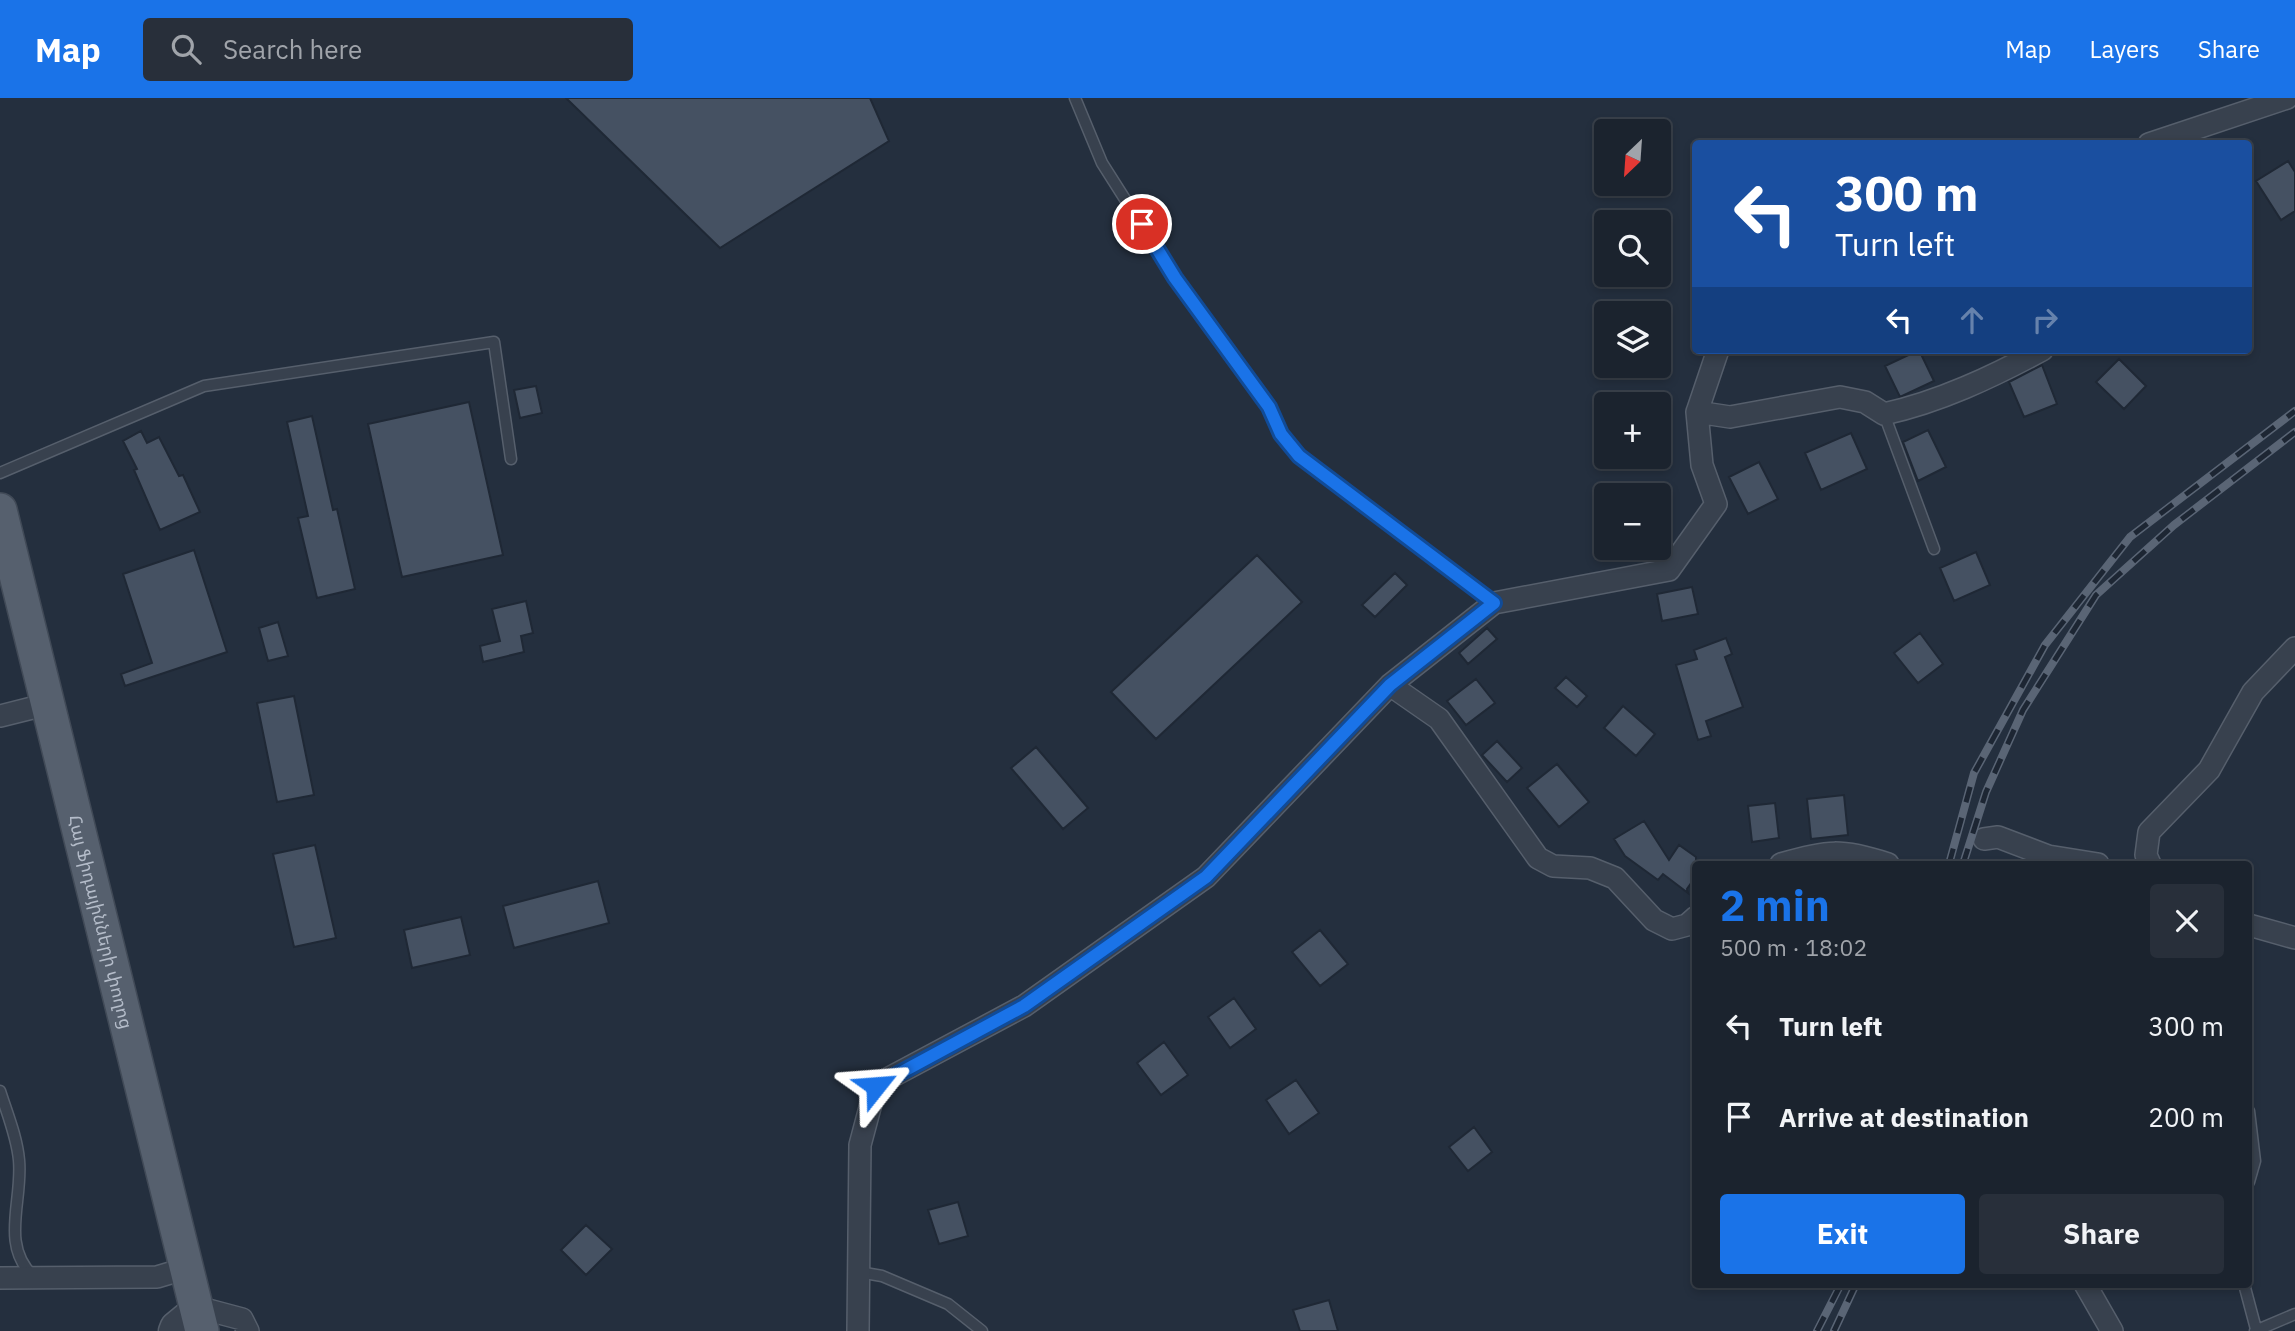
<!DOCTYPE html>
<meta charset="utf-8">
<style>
:root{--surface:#1b232e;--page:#282f3a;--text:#f1f3f6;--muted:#a0a4aa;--line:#39404a;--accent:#1a73e8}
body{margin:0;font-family:"IBM Plex Sans","Noto Sans Armenian",sans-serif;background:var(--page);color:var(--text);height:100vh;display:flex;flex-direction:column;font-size:26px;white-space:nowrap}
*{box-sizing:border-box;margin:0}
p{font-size:23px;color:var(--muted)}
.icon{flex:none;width:38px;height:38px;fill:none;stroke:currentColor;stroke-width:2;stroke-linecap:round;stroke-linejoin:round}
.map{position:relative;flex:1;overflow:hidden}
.details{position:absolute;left:1692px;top:763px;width:560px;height:427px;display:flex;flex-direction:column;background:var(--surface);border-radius:7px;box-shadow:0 4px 10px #0003,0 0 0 2px var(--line)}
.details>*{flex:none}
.top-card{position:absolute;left:1692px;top:42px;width:560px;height:214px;border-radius:7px;box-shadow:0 4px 10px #0003,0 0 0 2px var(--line);background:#1a4fa0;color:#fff;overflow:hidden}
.needle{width:46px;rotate:205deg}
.tools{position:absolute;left:1594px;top:21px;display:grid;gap:14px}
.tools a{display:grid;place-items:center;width:77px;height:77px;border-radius:7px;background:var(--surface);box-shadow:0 4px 10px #0003,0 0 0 2px var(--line);font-size:35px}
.pin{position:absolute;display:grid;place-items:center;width:60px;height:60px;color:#fff;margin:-30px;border:4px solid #fff;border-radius:50%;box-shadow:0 2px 7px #0007}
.me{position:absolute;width:77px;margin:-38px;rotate:62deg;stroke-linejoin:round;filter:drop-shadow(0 0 5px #0008)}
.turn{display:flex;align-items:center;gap:24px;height:147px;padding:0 28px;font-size:32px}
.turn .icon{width:91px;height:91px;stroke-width:2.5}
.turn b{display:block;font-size:49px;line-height:60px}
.lanes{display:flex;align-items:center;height:66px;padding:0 28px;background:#0003;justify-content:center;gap:35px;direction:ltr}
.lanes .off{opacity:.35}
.round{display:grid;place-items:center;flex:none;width:74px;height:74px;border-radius:7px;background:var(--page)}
.headline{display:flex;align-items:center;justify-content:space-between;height:119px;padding:0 28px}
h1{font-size:42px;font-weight:700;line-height:52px;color:var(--accent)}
.button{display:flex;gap:14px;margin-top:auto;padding:14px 28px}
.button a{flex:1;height:80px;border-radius:7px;background:var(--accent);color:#fff;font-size:28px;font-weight:700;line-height:80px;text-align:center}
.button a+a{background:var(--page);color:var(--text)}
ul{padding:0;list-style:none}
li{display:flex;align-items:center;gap:21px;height:91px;padding:0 28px}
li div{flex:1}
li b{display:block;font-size:26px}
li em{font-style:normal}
header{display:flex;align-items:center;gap:42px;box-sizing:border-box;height:98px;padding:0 35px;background:var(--accent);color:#fff}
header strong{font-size:33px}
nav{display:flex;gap:38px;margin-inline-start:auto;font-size:24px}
.search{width:490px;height:63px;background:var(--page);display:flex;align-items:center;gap:18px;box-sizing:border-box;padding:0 24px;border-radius:7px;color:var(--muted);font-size:26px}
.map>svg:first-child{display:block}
</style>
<header>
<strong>Map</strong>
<div class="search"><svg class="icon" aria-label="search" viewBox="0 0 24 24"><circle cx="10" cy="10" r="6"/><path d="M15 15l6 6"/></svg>Search here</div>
<nav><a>Map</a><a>Layers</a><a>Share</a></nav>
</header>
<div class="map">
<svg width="2295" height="1233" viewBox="0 0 2295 1233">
<rect width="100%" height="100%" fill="#242f3e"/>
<path fill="#455162" stroke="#1f2835" stroke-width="2" d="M566 0H870L889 43 720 150Z
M2288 63 2295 74V113L2281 122 2256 83Z
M1919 252 1934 283 1900 299 1885 268Z
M2119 261 2146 288 2124 311 2096 284Z
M2042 267 2057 306 2024 319 2009 284Z
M536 288 542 315 520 320 514 292Z
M469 304 503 457 402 479 368 326Z
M312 318 333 412 337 411 355 491 317 500 298 420 308 418 287 324Z
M1928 332 1946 369 1918 383 1903 344Z
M141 333 147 345 159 339 179 378 183 377 200 414 160 432 134 372 137 371 123 343Z
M1851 335 1867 371 1821 392 1805 355Z
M1759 364 1778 401 1748 416 1729 379Z
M194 452 227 554 125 588 121 576 152 565 123 476Z
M1976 454 1990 487 1954 503 1940 470Z
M1257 457 1302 504 1156 641 1111 594Z
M1395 475 1407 487 1375 519 1362 507Z
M1692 489 1698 516 1662 523 1657 496Z
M526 503 533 535 521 538 524 554 483 564 480 548 500 543 492 511Z
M278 524 288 558 268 563 259 530Z
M1487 530 1497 541 1468 566 1459 555Z
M1920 535 1943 566 1918 585 1894 555Z
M1726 540 1732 556 1725 559 1743 609 1706 623 1711 638 1698 642 1676 567 1697 561 1694 552Z
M1566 579 1587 598 1577 609 1555 590Z
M1476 581 1495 605 1466 627 1447 603Z
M294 598 314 697 277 704 257 605Z
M1623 608 1655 636 1636 658 1604 630Z
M1497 643 1522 670 1507 684 1482 657Z
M1036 649 1088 710 1063 731 1011 670Z
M1557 666 1589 704 1559 729 1527 690Z
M1844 697 1848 737 1811 741 1807 701Z
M1775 705 1779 740 1752 744 1748 708Z
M1644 723 1669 762 1679 747 1696 759V778L1687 791 1688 795 1663 776 1658 782 1625 758 1614 741Z
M315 747 336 840 294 849 273 756Z
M598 783 609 825 514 850 503 808Z
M461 819 470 857 412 870 404 832Z
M1320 832 1348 866 1320 888 1292 854Z
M1234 900 1256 931 1230 950 1208 919Z
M1164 944 1188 977 1161 997 1137 965Z
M1296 982 1319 1015 1289 1036 1266 1002Z
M1474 1029 1492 1054 1468 1073 1449 1049Z
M958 1104 968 1138 939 1146 928 1112Z
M586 1127 612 1151 586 1177 561 1152Z
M1329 1202 1338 1233H1300L1293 1212Z"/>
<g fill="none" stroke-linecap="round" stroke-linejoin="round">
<defs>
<path id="service" d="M1075 0 1102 65 1175 180 1269 309 1281 336 1299 358 1494 505
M1884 316 1934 451
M0 375 204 288 494 244 511 361
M0 993C7 1015 17 1039 19 1062 23 1103 0 1146 33 1178
M2249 1013 2255 1063 2249 1084
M859 1174 882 1178 948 1206 982 1233
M2244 1186 2256 1231
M2255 1233 2295 1216"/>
<path id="minor" d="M2149 46 2287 0
M1697 314 1730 319 1840 299 1865 304 1884 316C1939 304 1992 279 2042 252
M1390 587 1439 621 1538 760 1553 768 1590 770 1615 780 1654 822 1672 831 1687 827 1696 819
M0 618 48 606
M1984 741 1998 739 2048 758 2098 766
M1781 766C1827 752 1842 751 1888 766
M2150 766 2146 757 2149 734 2209 672 2253 594 2295 550
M2249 827 2295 840
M0 1180 157 1179 187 1170
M2085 1186 2112 1233
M197 1209 242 1221 248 1233
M858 1233 860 1047 876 987 1024 908 1206 779 1390 587 1494 505 1669 472 1716 406 1702 367 1697 314 1718 252"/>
<path id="tertiary" d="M172 1233 174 1228 197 1209"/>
<g id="primary">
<path id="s1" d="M0 412 202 1233"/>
</g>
</defs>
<use href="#service" stroke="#565f6c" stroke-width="13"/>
<use href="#minor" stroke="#565f6c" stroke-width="24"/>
<use href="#tertiary" stroke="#565f6c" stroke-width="29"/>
<use href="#primary" stroke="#414a57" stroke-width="36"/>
<use href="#service" stroke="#38414e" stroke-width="10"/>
<use href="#minor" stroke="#38414e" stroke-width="21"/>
<use href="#tertiary" stroke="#38414e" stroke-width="26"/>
<use href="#primary" stroke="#56606e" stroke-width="33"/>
<defs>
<path id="rail" d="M1949 766 1974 675 2045 547 2130 439 2295 313
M1963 766 1986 694 2023 612 2096 497 2174 427 2295 334
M1817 1233 1841 1186
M1834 1233 1856 1186"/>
</defs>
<use href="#rail" stroke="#5a6575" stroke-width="8"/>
<use href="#rail" stroke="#1d2633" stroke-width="5" stroke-dasharray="16" stroke-linecap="butt"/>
</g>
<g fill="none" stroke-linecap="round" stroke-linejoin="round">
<defs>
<path id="route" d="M876 988 1024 908 1206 779 1390 587 1494 505 1299 358 1281 336 1269 309 1175 180 1142 126"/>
</defs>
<use href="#route" stroke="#114b97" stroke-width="18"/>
<use href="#route" stroke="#1a73e8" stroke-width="12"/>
</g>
<g text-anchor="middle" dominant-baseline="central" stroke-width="5" stroke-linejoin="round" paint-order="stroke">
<g font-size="18" fill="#b4bcc9" stroke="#1d2633">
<text stroke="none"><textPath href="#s1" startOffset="424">Հայ Ֆիդայինների փողոց</textPath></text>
</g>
</g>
</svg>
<div class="tools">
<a><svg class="needle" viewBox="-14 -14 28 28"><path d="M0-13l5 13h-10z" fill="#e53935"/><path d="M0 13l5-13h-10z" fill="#a0a4aa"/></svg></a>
<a><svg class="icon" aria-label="search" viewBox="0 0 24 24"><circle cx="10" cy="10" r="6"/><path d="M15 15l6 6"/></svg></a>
<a><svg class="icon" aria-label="layers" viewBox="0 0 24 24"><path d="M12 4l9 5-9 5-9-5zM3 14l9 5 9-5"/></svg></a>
<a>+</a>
<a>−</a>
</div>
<div class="pin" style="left:1142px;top:126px;background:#d93025"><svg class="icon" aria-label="arrive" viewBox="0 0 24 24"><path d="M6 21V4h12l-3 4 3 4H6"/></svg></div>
<svg class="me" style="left:876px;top:988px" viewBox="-20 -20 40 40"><path d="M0-17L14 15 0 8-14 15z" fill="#1a73e8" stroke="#fff" stroke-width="4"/></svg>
<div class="top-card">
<div class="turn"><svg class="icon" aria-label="left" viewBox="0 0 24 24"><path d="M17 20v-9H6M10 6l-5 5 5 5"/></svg><div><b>300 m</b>Turn left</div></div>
<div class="lanes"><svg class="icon" aria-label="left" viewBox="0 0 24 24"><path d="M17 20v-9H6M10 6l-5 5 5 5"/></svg><svg class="icon off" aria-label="ahead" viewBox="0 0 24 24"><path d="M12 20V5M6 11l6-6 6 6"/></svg><svg class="icon off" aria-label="right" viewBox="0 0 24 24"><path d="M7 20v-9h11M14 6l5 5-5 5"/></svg></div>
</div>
<section class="details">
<div class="headline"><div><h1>2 min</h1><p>500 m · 18:02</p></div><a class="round"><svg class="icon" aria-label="close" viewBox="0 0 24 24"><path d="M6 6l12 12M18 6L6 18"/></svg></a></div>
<ul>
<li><svg class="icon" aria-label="left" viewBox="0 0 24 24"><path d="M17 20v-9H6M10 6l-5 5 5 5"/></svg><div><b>Turn left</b></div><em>300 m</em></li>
<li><svg class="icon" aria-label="arrive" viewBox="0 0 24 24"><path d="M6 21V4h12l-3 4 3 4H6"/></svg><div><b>Arrive at destination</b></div><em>200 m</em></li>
</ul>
<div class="button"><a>Exit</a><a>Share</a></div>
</section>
</div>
